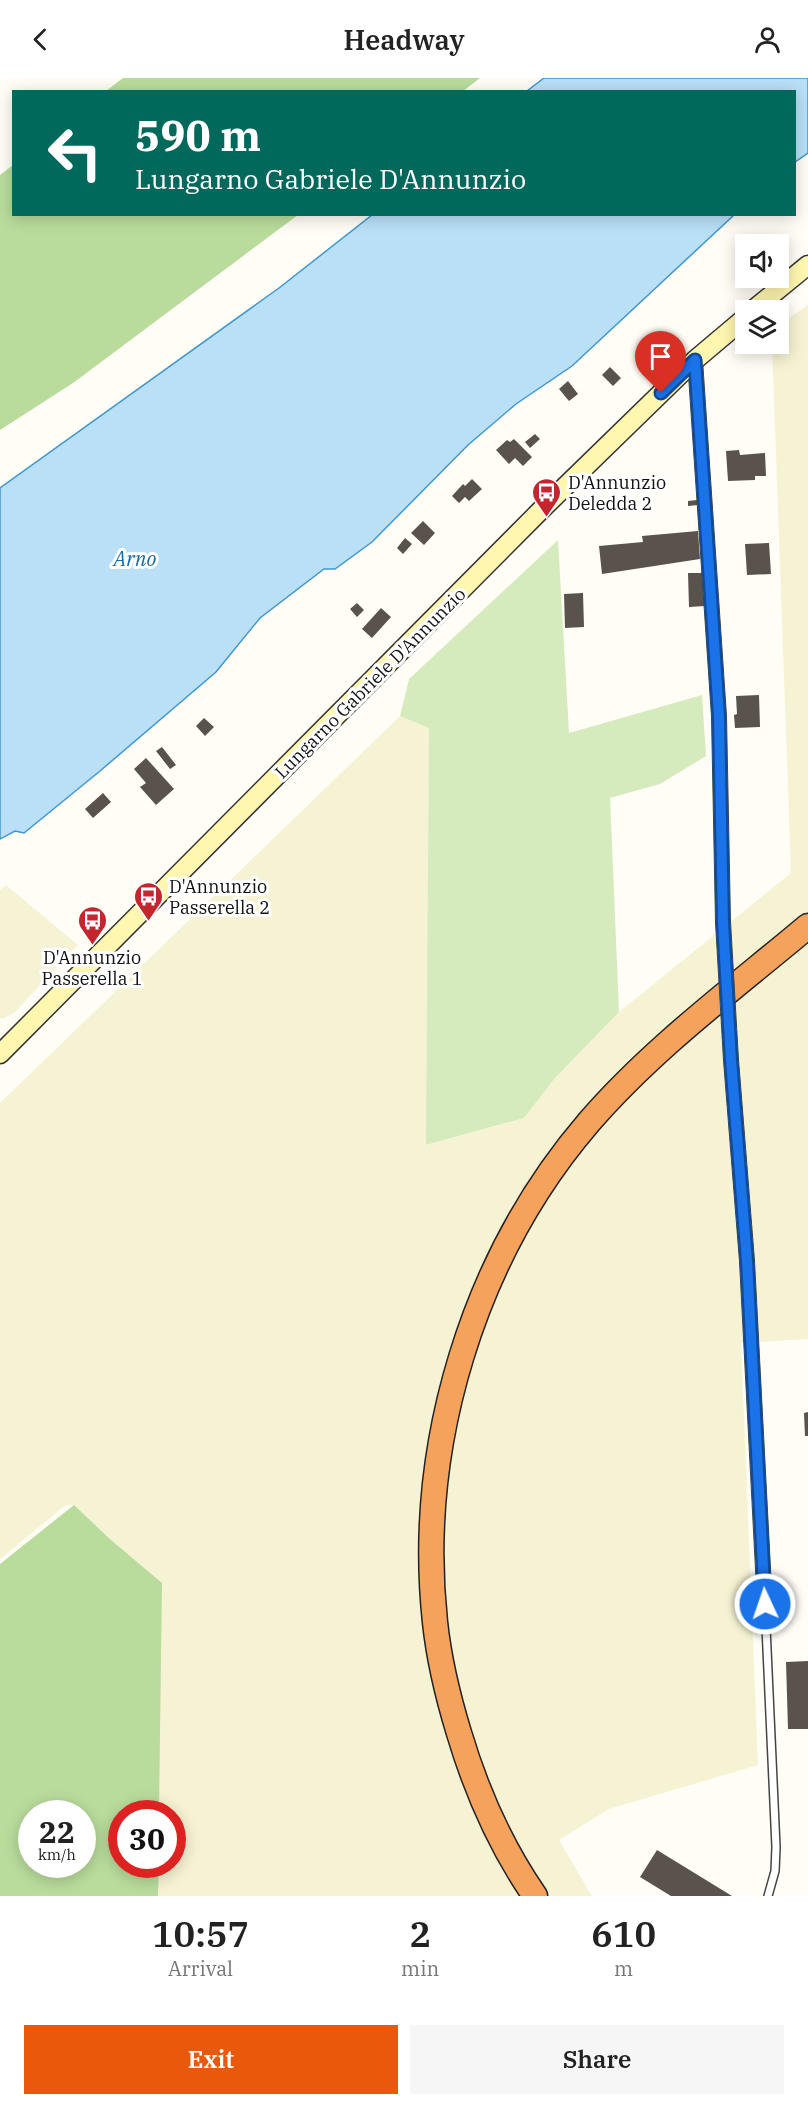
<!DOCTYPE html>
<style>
:root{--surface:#fff;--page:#f6f6f6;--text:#222;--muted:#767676;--accent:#ea580c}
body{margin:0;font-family:"IBM Plex Serif",serif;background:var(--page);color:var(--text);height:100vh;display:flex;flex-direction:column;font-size:22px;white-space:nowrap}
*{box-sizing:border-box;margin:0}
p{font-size:20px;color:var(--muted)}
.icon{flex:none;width:33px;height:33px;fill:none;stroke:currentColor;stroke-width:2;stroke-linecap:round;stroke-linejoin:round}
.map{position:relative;height:1818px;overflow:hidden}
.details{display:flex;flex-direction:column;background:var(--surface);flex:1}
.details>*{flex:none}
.banner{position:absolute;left:12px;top:12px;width:784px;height:126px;border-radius:0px;box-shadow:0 3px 15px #0003;background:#00695c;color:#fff;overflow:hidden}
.tools{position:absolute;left:735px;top:156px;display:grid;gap:12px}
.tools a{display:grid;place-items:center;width:54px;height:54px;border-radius:0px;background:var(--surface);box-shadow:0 3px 15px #0003;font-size:30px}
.speed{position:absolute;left:18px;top:1722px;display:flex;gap:12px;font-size:30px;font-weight:700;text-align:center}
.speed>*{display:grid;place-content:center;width:78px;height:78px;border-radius:50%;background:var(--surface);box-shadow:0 3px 15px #0003;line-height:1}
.speed small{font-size:15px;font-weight:400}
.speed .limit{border:9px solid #d22;background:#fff;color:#111}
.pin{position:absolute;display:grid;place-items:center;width:51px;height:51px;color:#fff;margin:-62px -26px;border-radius:50% 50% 50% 0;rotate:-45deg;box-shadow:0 0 6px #0007}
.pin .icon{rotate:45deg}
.me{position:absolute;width:66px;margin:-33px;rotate:357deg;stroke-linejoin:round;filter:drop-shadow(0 0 4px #0008)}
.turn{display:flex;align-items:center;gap:21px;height:126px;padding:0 24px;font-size:27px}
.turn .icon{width:78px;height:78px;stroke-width:2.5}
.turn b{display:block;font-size:42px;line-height:51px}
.eta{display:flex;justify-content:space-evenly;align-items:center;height:102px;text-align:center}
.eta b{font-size:36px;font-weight:600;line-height:42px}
.cta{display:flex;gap:12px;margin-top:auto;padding:12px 24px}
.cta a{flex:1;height:69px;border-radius:0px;background:var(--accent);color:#fff;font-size:24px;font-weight:600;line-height:69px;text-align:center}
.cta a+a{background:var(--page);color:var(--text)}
header{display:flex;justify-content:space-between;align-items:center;height:78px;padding:0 24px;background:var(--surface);font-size:27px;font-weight:600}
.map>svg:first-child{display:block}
</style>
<header><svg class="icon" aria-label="back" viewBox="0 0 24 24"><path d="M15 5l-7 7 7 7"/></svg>Headway<svg class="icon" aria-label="person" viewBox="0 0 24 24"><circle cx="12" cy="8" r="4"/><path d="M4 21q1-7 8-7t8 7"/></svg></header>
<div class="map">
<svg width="808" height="1818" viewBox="0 0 808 1818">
<rect width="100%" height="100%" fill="#fffdf5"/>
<path fill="#f6f3d4" d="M808 227V1261L741 1265 758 1687 609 1731 559 1762 592 1818H158L159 1787 172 1786V1736L159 1735 111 1462 74 1427H66L0 1481V1025L400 638 429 649 427 1067 524 1040 555 1000 619 934 791 795 772 266H778L779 247Z
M6 807 78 867 14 935 2 941 0 940V812Z"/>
<path fill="#d5ebbd" d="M558 462 569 655 702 617 706 678 660 706 610 720 619 934 555 1000 524 1040 426 1067 429 650 400 638 409 601Z"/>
<path fill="#b9dc9c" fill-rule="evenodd" d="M123 0H480L462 14 106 13Z
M13 87 14 136 298 137 73 305 0 352V97Z
M74 1427 111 1462 162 1505 159 1735 122 1736V1786L159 1787 158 1818H0V1486ZM32 1736H82V1786H32Z"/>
<path fill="#b9e0f7" stroke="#3f96cf" stroke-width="1.5" d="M544 0H808V75L795 84V14L527 13Z
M372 137H734L572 288 516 326 468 367 372 464 335 491H324L260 540 216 594 100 693 24 755 15 753 0 761V410L279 210Z"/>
<path fill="#5a524d" d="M751 157 759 165 758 166H749L745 162Z
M610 289 621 300 613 308 602 297Z
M568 303 578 316 569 323 559 311Z
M535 356 540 361 530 370 525 364Z
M514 361 532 379 523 388 515 380 509 386 496 372 507 362 510 364Z
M739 372 740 377 765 375 766 398H755V402L728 403 726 373Z
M472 401 482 411 469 423 465 419 459 425 452 418 463 406 465 408Z
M697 422 698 427 688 428V423Z
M423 443 435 455 424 467 411 455Z
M698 453 700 481 602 496 599 468 643 464 642 458Z
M405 460 412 466 403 476 397 470Z
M769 465 771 496 747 497 745 466Z
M688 495H703L705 528 689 529Z
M583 515 584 549 565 550 564 516Z
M357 525 364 532 357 539 350 531Z
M381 530 391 539 372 560 362 551Z
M759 617 760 649 735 650 734 637 737 636 736 618Z
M204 640 214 649 205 658 196 648Z
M162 669 176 687 170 691 156 673Z
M146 680 174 711 156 727 140 709 146 705 134 691Z
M103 715 111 724 93 740 85 731Z
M808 1334V1358H805L804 1335Z
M808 1583V1651H788L786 1584Z
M657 1772 732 1818H671L640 1799Z"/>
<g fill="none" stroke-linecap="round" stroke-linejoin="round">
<defs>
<path id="service" d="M766 1549 776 1769 775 1793 768 1818"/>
<path id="minor" d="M695 282 719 638 723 844
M731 982 747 1183 766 1549"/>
<path id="secondary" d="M753 232 808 187
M0 976 543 430 695 282 746 239"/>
<path id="motorway" d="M535 1818C501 1769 476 1712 459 1655 448 1619 439 1582 435 1544 416 1368 473 1179 589 1044 653 970 733 911 808 848"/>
</defs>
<use href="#service" stroke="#444" stroke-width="10"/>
<use href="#minor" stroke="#444" stroke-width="16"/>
<use href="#secondary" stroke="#333" stroke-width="21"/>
<use href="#motorway" stroke="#222" stroke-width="27"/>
<use href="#service" stroke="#fff" stroke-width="7"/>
<use href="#minor" stroke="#fff" stroke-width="14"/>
<use href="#secondary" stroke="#fff6b0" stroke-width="18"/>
<use href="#motorway" stroke="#f5a25d" stroke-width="24"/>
<defs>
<path id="minor-bridge" d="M723 844 731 982"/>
</defs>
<use href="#minor-bridge" stroke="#444" stroke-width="16" stroke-linecap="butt"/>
<use href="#minor-bridge" stroke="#fff" stroke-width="14"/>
</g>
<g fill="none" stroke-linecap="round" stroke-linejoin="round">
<defs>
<path id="route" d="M661 315 695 282 719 638 723 844 731 982 747 1183 765 1526"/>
</defs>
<use href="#route" stroke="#114b97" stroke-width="15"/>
<use href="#route" stroke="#1a73e8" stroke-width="10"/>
</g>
<defs>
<symbol id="bus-pin" viewBox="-11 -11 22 30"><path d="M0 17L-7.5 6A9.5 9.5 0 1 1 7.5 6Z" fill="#c4262e" stroke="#fff"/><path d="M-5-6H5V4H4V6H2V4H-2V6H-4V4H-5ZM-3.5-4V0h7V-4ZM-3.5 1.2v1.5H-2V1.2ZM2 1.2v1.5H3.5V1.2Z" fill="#fff"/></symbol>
</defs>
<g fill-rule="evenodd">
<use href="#bus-pin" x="530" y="398" width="33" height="45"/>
<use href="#bus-pin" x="132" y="802" width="33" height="45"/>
<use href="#bus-pin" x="76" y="826" width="33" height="45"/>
</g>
<g text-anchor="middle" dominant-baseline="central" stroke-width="6" stroke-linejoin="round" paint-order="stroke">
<g font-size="18" fill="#111" stroke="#fff" text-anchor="start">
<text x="568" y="404">D'Annunzio<tspan x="568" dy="21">Deledda 2</tspan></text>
<text x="169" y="808">D'Annunzio<tspan x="169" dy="21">Passerella 2</tspan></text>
<text x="92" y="879" text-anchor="middle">D'Annunzio<tspan x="92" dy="21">Passerella 1</tspan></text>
</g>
<g font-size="18" fill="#111" stroke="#fff">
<text transform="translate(370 605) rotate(-45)">Lungarno Gabriele D'Annunzio</text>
</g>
<g font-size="20" font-style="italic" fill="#1768a6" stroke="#fff">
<text x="135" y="480">Arno</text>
</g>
</g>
</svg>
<div class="tools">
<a><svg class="icon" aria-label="sound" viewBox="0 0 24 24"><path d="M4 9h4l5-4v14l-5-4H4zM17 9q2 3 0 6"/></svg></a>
<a><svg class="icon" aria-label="layers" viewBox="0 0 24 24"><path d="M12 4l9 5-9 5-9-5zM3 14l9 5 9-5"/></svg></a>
</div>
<div class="speed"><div>22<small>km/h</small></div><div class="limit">30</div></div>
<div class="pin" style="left:661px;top:315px;background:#d93025"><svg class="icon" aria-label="arrive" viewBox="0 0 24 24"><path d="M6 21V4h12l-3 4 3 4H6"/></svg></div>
<svg class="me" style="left:765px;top:1526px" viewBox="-20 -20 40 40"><circle r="17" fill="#1a73e8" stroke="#fff" stroke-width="3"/><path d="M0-11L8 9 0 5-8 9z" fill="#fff"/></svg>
<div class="banner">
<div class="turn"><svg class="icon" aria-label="left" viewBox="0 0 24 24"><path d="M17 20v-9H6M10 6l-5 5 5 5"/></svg><div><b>590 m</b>Lungarno Gabriele D'Annunzio</div></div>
</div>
</div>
<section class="details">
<div class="eta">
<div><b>10:57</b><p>Arrival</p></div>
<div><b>2</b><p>min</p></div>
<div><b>610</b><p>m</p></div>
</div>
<div class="cta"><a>Exit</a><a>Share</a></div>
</section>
